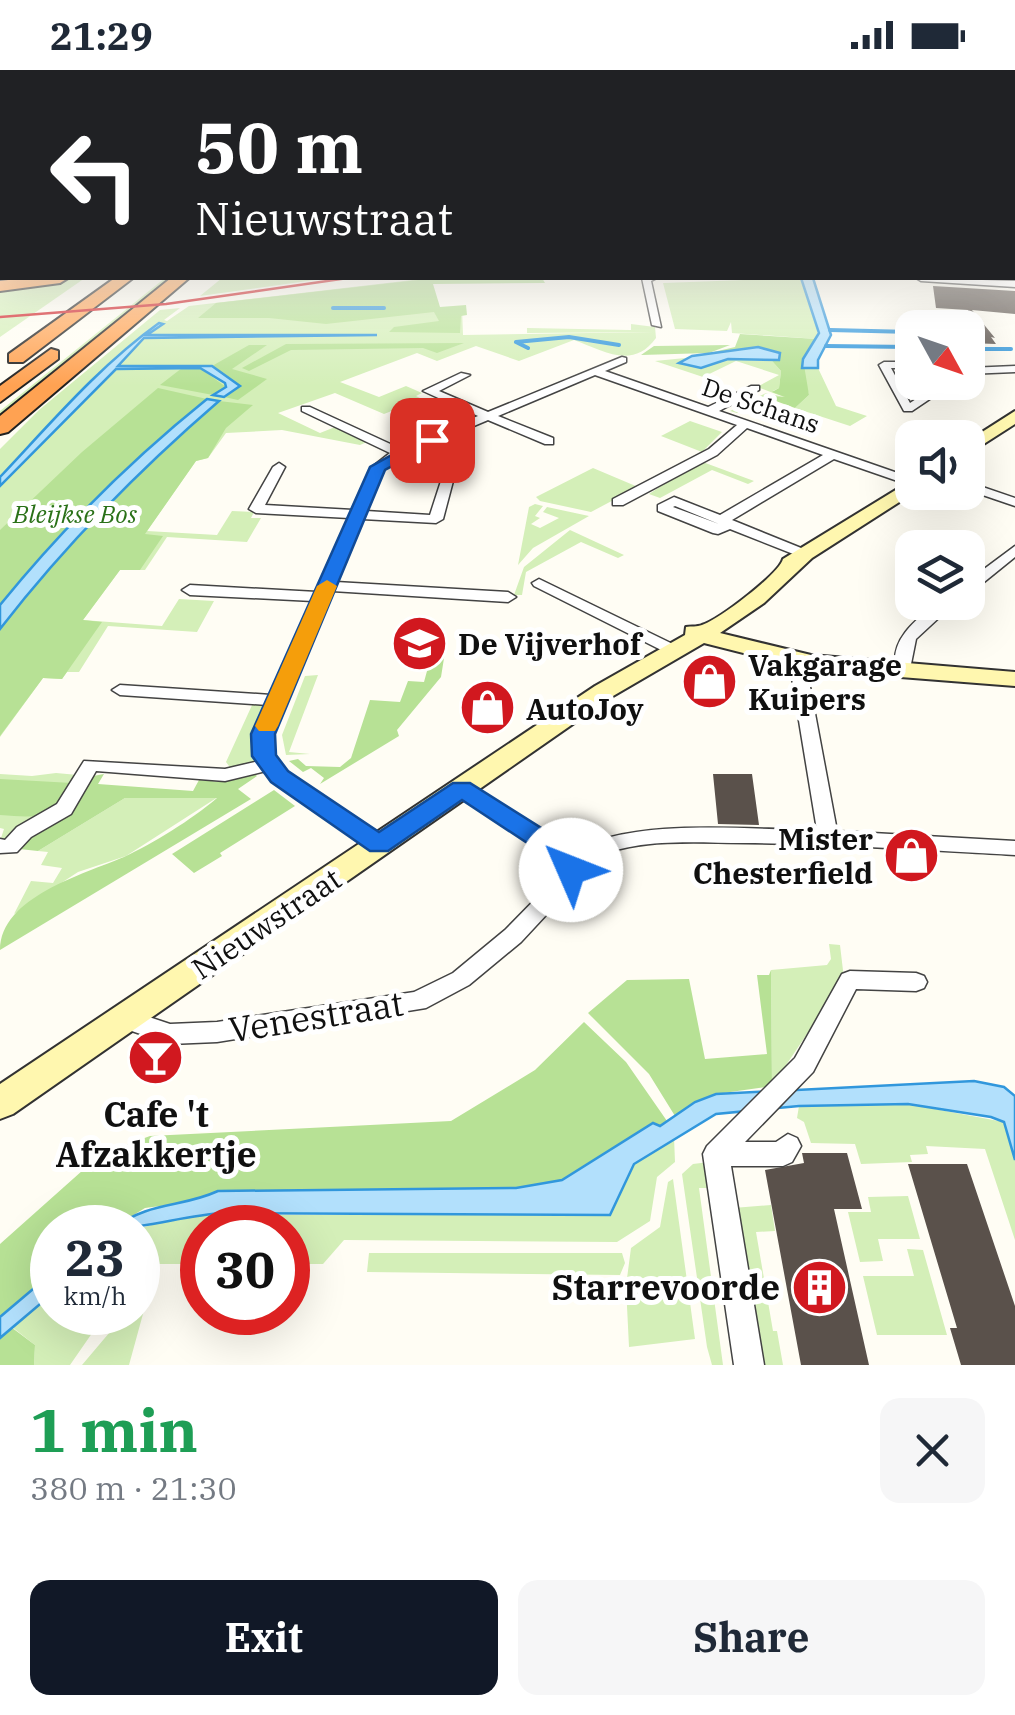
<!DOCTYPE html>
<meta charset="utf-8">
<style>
:root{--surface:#fff;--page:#f6f6f7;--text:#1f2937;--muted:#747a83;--accent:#111827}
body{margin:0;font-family:"IBM Plex Serif",serif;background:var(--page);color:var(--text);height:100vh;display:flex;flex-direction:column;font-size:38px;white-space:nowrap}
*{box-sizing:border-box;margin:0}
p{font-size:32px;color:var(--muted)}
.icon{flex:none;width:55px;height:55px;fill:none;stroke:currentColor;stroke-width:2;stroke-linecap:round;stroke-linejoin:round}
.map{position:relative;height:1295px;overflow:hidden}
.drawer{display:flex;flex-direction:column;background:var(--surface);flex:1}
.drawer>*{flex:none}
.hud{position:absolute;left:0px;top:0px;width:1015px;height:210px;box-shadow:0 10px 40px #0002;background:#202124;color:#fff;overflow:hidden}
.needle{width:65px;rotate:130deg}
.tools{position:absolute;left:895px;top:240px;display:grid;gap:20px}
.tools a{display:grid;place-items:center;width:90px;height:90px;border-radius:20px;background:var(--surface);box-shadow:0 10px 40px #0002;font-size:50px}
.speed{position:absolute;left:30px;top:1135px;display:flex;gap:20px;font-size:50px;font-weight:700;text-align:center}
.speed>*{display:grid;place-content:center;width:130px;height:130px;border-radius:50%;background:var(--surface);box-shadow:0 10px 40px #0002;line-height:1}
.speed small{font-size:25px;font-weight:400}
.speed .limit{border:15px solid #d22;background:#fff;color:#111}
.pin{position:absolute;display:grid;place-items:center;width:85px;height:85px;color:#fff;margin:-42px;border-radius:20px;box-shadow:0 5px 15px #0006}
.me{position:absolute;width:110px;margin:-55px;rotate:314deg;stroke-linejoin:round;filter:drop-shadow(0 0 8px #0008)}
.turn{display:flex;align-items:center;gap:35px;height:210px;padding:0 30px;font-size:45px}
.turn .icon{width:130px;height:130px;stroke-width:2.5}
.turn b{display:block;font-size:70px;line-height:85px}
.round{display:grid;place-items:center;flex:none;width:105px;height:105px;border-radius:20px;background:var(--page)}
.summary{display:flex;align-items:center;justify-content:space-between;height:170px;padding:0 30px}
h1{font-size:60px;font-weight:800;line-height:75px;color:#1e9e55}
.button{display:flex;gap:20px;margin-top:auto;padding:20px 30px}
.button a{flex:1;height:115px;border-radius:20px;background:var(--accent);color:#fff;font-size:40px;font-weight:800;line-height:115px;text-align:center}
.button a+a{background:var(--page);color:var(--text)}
.status{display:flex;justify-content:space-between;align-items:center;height:70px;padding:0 50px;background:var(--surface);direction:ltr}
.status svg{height:28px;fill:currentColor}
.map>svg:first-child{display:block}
</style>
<div class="status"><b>21:29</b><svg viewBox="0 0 49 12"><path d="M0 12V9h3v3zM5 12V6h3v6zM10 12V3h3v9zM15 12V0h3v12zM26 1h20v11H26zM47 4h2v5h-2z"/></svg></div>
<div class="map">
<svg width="1015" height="1295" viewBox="0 0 1015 1295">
<rect width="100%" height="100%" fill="#fffdf4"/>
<path fill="#d4efb8" d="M68 208H85L0 267V217Z
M165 208H175L0 351V341Z
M222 208H329L200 226Z
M801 208 818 258 817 269 732 263 731 252 727 261 675 259 663 213Z
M421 209 433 240 462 238 463 265 654 262 527 263V258L631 260V254L655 257 656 268C633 300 604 281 574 270L519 291 476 276 437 291 417 283 340 312 379 327 406 316 422 323 416 326 422 329 384 344 335 323 278 343 320 363 335 357 367 372 360 375 282 360 226 363 208 388 196 391 147 461 217 465 232 441 254 442 251 448H261L247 472 167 467 145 500H120L83 550 162 556 179 529 214 531 197 562 108 556 79 602H67L62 609 43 608 0 667V416L146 266 162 254C126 266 31 374 0 407V379L39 340 160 240 180 238 164 250 167 251 189 236Z
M685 288 681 294 701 298 728 289 772 291 781 301 779 318 773 321 787 327H763L766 328 737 343 730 341 766 323 784 327 757 317 779 305 736 291 703 307 655 291Z
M802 298H818L836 336 867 346 850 356 795 338 809 325Z
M690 351 722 362 702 382 661 366Z
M700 391 754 411 748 414 712 400 660 428 649 424Z
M593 398 638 417 591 442 540 431 536 427Z
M535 434 543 436 535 446 540 448 531 454 540 458 559 448 543 442 547 437 589 446 533 478 518 495 529 437Z
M570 460 624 485 618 488 581 472 526 502 522 525H514L524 497Z
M318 605 289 682 310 684 286 685 282 665 305 606Z
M253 633 265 634C256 655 246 672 258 694L232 700 226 692Z
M56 703 78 705 59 735 0 771 4 759 0 758V704L32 706Z
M218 727 126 786 78 802 14 844 31 811 53 813 62 798 41 795 48 782 38 781 125 728Z
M829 874 840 875 844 909 772 1016 771 900 827 895 831 889Z
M908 1034 1004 1052 1015 1090V1170L985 1079 926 1076 928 1084 910 1085 912 1092 861 1094 855 1074 811 1073 804 1052 797 1048 799 1036Z
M674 1067 675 1092 657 1107 650 1151 617 1172 344 1170 323 1194H288V1158H202V1194H153L138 1203V1159L185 1145H610L634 1094Z
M709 1092 712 1118H699L723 1295H712L707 1277 682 1104 693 1094Z
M673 1109 695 1269 629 1277 626 1216 631 1178 660 1157 668 1112Z
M908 1126 920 1169H878L883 1191 860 1192 848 1142H871L868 1127Z
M771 1135 775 1161 756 1162 773 1261H777L783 1295H758L733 1138Z
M907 1179 923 1180 947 1265H877L863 1206H914Z
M369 1183H622L625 1193 620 1205 367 1202Z
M152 1211 129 1295H82L126 1243 138 1242V1228Z
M52 1224V1242L106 1243 70 1295H34L35 1275 12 1257Z"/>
<path fill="#b7e195" d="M436 208H542L545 213 433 214 440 237 466 235 467 245 461 246 460 263 389 262 394 257 439 251 434 242 326 254 269 248H198L216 233Z
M740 264 817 269 803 289 809 325 795 338 762 326 785 327 772 322 779 318 781 301 772 291 779 290 735 283 692 286 709 283 641 285 654 276 730 275 709 283 735 277Z
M464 273 437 283 423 278 291 280 249 301 242 298 286 274Z
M249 275H267L232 299 267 309 238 330 224 327 239 316 212 296Z
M182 298H200L226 317 213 325 160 315Z
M158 318 207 329 109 416 0 535V460L82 382Z
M219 331 253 335 226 358 208 388 196 391 145 464 163 466 140 500H120L83 550 102 552 62 609 43 608 0 666V559L39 509 115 425Z
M436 568 442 569 439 581 445 582 441 607 397 660 399 666 320 714 324 708 311 698 303 702 289 691 298 689 306 696 340 697 351 688 370 630 400 632 408 611 424 612Z
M254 703 257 706 238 719 251 729 0 880C0 827 84 804 124 787 154 773 191 750 217 728H125L38 781 19 779 28 764 93 706 104 704 98 714 193 721 199 710 222 712Z
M0 709 72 713C50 750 40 748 0 745Z
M274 720 295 736 220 783 222 786 194 803 172 784Z
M771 900 772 1016 716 1024 675 1046 649 1004 588 943 627 910 689 909 705 989 767 984 757 905H769Z
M584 952 626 992 667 1051 659 1056 653 1053 562 1110 517 1118 219 1121 198 1131 145 1138 114 1157 52 1158V1203L0 1247V1174L101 1084 150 1066 451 1051 535 1000Z
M11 1257 35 1275 34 1295H0V1268Z"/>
<path fill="#b2e0fc" stroke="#3197dc" stroke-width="2.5" d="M801 208H813L831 265 818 290V298H802L803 289 819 263Z
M159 253 163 254 147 265H377L144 268 118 296H212L240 316 224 327 213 325 226 317 225 313 200 298 116 299 0 416V407C50 354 99 296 159 253Z
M758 277 780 283 779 290 728 289 701 298 679 293 692 286Z
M207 329 219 331C138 401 65 475 0 559V535C61 460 131 390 207 329Z
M974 1011 1004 1017 1015 1026V1090L1004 1052 991 1047 908 1034 799 1036 716 1044 634 1094 610 1145 224 1143C185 1145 149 1158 114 1158 150 1131 181 1138 218 1121L516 1118 562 1110 653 1053 660 1056 695 1032 716 1024Z
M52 1203V1224L0 1268V1247Z"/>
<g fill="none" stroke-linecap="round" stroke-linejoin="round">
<path stroke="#3197dc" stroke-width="4" d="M333 238H384
M830 260 912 262
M826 276 912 277
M528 278 516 272 569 267 619 275
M968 279H1011"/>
</g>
<path fill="#5a514b" d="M933 216 1015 221V244L972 240 995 268 991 267 996 274 968 273V240L936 238Z
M713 704H752L759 755 718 754Z
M802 1083H847L862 1139H834L869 1295H801L765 1100 804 1093Z
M908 1094H967L1015 1236V1295H961L950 1258H957Z"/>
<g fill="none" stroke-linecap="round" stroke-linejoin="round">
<defs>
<path id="street" d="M642 208H657L651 211 661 257 652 255Z
M916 208 1015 211V217L921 211Z
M622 287 626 288V292L605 301 708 337 751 316H759V320L719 341 912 408V416L834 389 732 450 811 482V488L806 489 730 459 718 464 713 463 658 441V435L674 427 720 445 823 385 747 358 717 385 623 435H613V429L709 379 737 355 595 305 498 346 553 368V374H545L488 350 403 386 384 399 366 441 430 445 441 411 447 407 453 411 443 449 436 453 362 449 336 512 508 522 516 527 508 532 332 521 272 664 273 685 286 702 386 770 389 775 386 780H372L272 710 266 701 225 711 96 701 71 744 31 767 17 782 0 783V769L5 770 17 757 57 734 84 691 225 699 259 691C248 671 259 654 267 635L120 625 112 620 120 615 271 625 313 531 190 525 182 520 190 515 317 522 349 448 256 443 249 439 273 397 279 393 285 397 265 435 353 440 372 397 390 383 302 341V337H310L399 378 478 346 423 321 461 303 470 305 439 321 488 342ZM675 436 719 454 673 437Z
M884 292H912V298H891L910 333 942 312H955L912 341H904L879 295Z
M1015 296V302L968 304V298Z
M968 412 1015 428V436L968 420Z
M1015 476V487L973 521 968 522V511Z
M539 509 683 579 685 582 677 587 671 585 534 516 532 513Z
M939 532H956L916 569 909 604H897C887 571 915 550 939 532Z
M797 585 805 590 837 761 1015 771V785C925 780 836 774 746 773 690 773 632 766 581 794L574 815 521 872 469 915 426 938 217 972 170 974 117 956 113 949 117 942 125 939 170 954 217 952 414 922 453 903 505 860 557 807 561 793 455 723 453 719 455 715H469L573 781C637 747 744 760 817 760L789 590Z
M850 901 916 903 924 906 927 912 924 918 916 921 856 919 813 1002 745 1072H776L788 1064 797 1068 801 1076 792 1092 783 1096H731L764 1295H734L703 1084 707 1076 795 988 842 904Z"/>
<path id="secondary" d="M1012 137H1015V147H1012Z
M1012 164H1015V172H1012Z
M1015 341V354L968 384V371Z
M912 410 915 422 812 488 764 533 720 563 811 585 1015 602V616L811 600 704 573 613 626 13 1044 0 1049V1014L595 616 685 565 686 557C691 556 697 557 702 555 720 549 780 503 783 489Z"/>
<path id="primary" d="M0 148H2V156H0Z"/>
<path id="highway" d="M25 208H68L60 213 0 221V211Z
M115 208H133L23 292H9V284Z
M171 208H189L8 362 0 364V346Z
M51 279 58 281V289L0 332V316Z"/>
</defs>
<use href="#street" stroke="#434343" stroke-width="3"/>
<use href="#secondary" stroke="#323232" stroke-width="4"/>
<use href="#primary" stroke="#212121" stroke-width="3"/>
<use href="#highway" stroke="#212121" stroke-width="4"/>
<use href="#street" fill="#fff" fill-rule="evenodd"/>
<use href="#secondary" fill="#fff7af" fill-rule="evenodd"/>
<use href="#primary" fill="#ffda64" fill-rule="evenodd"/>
<use href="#highway" fill="#ffa252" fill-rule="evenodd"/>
<path stroke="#d1181f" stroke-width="2.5" d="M0 247 166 234 348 208"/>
</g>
<linearGradient id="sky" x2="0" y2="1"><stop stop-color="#92c6f0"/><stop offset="0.43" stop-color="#fffefa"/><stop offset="1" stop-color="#fffefa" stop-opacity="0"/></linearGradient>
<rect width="1015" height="316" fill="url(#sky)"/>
<path fill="#1a73e8" stroke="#114b97" stroke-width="2.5" d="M426 366 440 370 385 400 275 664 276 685 288 701 379 762 453 713H470L581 783 585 790 581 806H562L559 794 462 730 388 781H370L271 712 252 686 251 664 370 397Z"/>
<path fill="#f59e0b" d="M327 510 337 516 278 656 275 661H259L255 656 317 516Z"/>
<defs>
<symbol id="school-disc" viewBox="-11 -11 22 22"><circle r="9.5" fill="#d1181f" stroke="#fff"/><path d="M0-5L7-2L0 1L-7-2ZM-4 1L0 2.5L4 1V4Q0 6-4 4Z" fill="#fff"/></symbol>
<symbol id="shop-disc" viewBox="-11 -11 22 22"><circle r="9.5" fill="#d1181f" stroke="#fff"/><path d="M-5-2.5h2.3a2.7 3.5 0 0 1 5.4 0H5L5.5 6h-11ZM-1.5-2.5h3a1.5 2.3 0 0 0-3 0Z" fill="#fff"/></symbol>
<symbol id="bar-disc" viewBox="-11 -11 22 22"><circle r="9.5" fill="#d1181f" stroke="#fff"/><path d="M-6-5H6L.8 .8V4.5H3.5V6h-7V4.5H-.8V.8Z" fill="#fff"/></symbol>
<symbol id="building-disc" viewBox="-11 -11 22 22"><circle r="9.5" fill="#d1181f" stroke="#fff"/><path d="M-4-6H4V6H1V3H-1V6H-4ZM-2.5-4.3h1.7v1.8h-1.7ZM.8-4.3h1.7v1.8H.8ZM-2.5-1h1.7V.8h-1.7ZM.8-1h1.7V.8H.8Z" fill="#fff"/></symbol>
</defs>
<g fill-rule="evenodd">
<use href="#school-disc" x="388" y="542" width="63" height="63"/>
<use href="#shop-disc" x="678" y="580" width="63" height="63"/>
<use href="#shop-disc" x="456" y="606" width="63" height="63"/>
<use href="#shop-disc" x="880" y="754" width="63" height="63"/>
<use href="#bar-disc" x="124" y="956" width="63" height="63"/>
<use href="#building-disc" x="788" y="1186" width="63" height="63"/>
</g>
<g text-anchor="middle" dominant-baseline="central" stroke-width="10" stroke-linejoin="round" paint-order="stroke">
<g font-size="25" fill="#101010" stroke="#fff">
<text transform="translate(761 335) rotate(19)">De Schans</text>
</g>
<g font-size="25" font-style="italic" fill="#2a7118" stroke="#fff">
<text x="75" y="443">Bleijkse Bos</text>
</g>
<g font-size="30" font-weight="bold" fill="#101010" stroke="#fff" text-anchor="start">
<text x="458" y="573">De Vijverhof</text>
<text x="748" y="594">Vakgarage<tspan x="748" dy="34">Kuipers</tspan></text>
<text x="526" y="638">AutoJoy</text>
<text x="873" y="768" text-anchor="end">Mister<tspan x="873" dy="34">Chesterfield</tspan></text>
</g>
<g font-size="30" fill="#101010" stroke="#fff">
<text transform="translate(266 853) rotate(-34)">Nieuwstraat</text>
</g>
<g font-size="35" fill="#101010" stroke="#fff">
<text transform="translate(316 946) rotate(-9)">Venestraat</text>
</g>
<g font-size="35" font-weight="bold" fill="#101010" stroke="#fff">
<text x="156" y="1044">Cafe 't<tspan x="156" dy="40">Afzakkertje</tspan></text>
<text x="780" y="1217" text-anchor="end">Starrevoorde</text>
</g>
</g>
</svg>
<div class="tools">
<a><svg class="needle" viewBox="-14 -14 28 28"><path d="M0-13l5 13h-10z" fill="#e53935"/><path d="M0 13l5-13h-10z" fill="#747a83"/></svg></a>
<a><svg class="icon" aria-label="sound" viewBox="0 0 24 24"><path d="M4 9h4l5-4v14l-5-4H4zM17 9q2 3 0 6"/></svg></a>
<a><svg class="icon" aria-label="layers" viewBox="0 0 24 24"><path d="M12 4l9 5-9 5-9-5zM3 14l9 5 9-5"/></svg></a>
</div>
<div class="speed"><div>23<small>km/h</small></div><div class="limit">30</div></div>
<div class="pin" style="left:432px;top:370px;background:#d93025"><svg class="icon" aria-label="arrive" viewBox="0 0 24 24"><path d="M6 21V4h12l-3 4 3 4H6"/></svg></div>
<svg class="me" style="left:571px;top:800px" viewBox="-20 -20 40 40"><circle r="19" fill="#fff"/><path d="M0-13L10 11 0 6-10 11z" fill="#1a73e8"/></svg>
<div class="hud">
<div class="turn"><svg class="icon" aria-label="left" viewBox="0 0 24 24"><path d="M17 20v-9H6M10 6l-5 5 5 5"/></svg><div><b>50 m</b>Nieuwstraat</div></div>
</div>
</div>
<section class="drawer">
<div class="summary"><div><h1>1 min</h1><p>380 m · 21:30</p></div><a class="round"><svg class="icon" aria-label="close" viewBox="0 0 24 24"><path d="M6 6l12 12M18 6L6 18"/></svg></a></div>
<div class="button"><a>Exit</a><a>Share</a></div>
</section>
